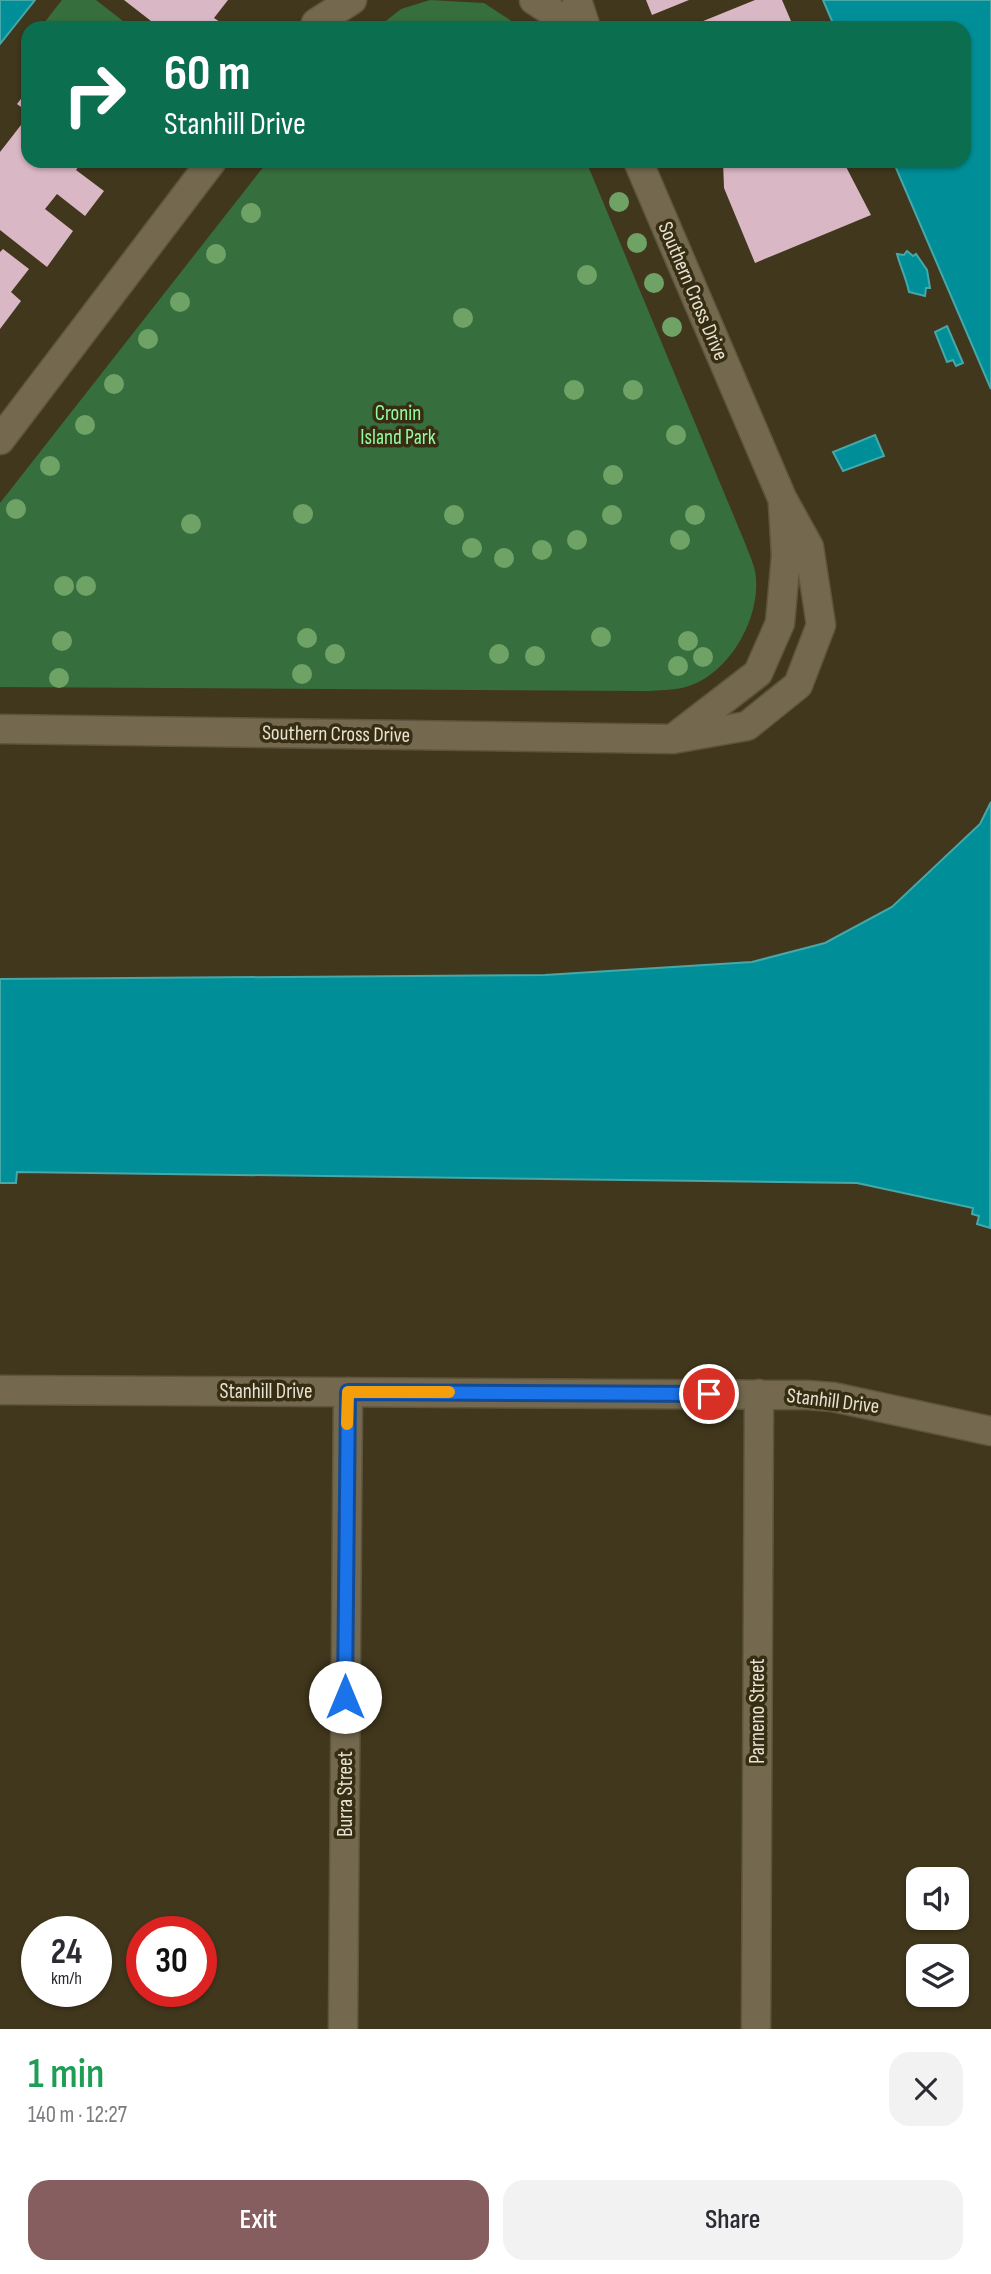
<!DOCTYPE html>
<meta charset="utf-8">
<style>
:root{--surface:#fff;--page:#f2f2f3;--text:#2b2b33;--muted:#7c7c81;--accent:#865e60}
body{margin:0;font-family:"Sofia Sans Condensed",sans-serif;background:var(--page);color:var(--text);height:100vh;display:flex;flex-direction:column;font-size:26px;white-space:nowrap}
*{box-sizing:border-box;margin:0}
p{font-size:23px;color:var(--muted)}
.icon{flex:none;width:38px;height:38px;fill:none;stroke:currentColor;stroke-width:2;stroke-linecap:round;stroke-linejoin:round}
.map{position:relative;height:2029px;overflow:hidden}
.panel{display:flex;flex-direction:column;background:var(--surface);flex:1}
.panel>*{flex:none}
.guide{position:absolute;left:21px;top:21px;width:950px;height:147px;border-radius:21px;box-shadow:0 2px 5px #0004;background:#0b6e4f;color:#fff;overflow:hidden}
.fabs{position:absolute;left:906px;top:1867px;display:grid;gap:14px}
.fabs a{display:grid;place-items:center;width:63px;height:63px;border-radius:14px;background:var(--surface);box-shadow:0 2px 5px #0004;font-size:35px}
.speed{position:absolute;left:21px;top:1916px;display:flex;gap:14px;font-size:35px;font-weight:700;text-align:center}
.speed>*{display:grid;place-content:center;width:91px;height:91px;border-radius:50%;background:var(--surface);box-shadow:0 2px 5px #0004;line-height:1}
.speed small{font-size:18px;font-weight:400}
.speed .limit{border:10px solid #d22;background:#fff;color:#111}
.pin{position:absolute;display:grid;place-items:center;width:60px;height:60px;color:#fff;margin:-30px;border:4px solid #fff;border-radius:50%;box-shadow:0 2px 7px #0007}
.me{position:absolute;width:77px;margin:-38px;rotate:0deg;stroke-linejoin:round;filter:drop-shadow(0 0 5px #0008)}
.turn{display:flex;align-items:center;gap:24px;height:147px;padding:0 28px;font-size:32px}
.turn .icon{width:91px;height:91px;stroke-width:2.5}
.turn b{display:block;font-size:49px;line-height:60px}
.round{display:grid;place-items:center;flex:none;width:74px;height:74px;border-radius:21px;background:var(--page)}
.headline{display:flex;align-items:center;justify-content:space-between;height:119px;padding:0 28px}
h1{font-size:42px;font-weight:600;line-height:52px;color:#1e9e55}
.action{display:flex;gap:14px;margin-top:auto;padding:14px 28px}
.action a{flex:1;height:80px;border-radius:21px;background:var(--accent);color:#fff;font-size:28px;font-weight:600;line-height:80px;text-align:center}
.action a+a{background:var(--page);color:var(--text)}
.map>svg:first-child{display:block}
</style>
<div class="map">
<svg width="991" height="2029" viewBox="0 0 991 2029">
<rect width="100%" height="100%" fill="#41371d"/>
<path fill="#366e3e" d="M62 0H96L132 28H40Z
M430 0 484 3 522 28H377L401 9Z
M268 161H586L745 543C749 554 756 568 756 579 759 623 726 678 682 688 671 690 660 690 649 691L0 687V503Z"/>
<path fill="#008f98" stroke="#45a8a9" stroke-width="2" d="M0 0H35L0 44Z
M823 0H991V389L893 161H964V28H835Z
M907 251 913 256 916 254 927 270 930 288H926L925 296 909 292C906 277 900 266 897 254L904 255Z
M947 326 963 363 956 366 953 360 947 362 935 332Z
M875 435 884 456 843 471 833 452Z
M991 802 990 1228 977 1224 979 1216 972 1214 973 1208 857 1183 17 1172 16 1183H0V979L545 975 752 962 825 943 892 907 980 824Z"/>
<path fill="#dab7c4" d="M124 0H228L214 18 220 22 215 28H160Z
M646 0H689L652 15Z
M755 0H782L794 28H686Z
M28 90V112L17 104Z
M28 116V161H83L76 170 104 191 85 216 57 194 45 209 73 231 47 267 0 230V152Z
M723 161H843L871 215 755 263 724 188Z
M3 249 29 269 11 292 21 301 0 329V252Z"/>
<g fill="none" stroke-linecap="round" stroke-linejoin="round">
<defs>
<path id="minor" d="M534 0 554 13 565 28
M577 0 586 28
M316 23 352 0
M0 440 212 161
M0 729 673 739 747 726 798 685 821 625 809 547 782 498 638 161
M675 737 758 673 780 623 786 556 783 505
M0 1390 807 1395 833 1397 991 1431
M343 2029 348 1392
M756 2029 759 1394"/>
</defs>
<use href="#minor" stroke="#5d553e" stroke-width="31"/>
<use href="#minor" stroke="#74694e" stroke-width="28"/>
</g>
<g fill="#6fa366">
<circle cx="619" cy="202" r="10"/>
<circle cx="251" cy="213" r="10"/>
<circle cx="637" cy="243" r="10"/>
<circle cx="216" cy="254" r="10"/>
<circle cx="587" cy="275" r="10"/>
<circle cx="654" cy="283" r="10"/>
<circle cx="180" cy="302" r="10"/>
<circle cx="463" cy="318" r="10"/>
<circle cx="672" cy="327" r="10"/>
<circle cx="148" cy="339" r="10"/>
<circle cx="114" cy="384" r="10"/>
<circle cx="574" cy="390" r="10"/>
<circle cx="633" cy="390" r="10"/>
<circle cx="85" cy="425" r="10"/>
<circle cx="676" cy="435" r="10"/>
<circle cx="50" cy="466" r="10"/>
<circle cx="613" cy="475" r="10"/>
<circle cx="16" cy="509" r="10"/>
<circle cx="303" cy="514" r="10"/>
<circle cx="454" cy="515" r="10"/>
<circle cx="612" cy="515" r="10"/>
<circle cx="695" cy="515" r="10"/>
<circle cx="191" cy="524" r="10"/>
<circle cx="577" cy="540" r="10"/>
<circle cx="680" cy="540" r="10"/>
<circle cx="472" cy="548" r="10"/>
<circle cx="542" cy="550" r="10"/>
<circle cx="504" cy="558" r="10"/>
<circle cx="64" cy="586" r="10"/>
<circle cx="86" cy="586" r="10"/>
<circle cx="601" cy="637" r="10"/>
<circle cx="307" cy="638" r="10"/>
<circle cx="62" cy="641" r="10"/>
<circle cx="688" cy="641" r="10"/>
<circle cx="335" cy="654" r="10"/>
<circle cx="499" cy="654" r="10"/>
<circle cx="535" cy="656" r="10"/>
<circle cx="703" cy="657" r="10"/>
<circle cx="678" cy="666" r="10"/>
<circle cx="302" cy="674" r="10"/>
<circle cx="59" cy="678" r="10"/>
</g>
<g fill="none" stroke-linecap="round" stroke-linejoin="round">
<defs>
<path id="route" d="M345 1697 348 1392 709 1394"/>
</defs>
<use href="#route" stroke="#114b97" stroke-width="18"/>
<use href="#route" stroke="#1a73e8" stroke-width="12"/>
<path stroke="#f59e0b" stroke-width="12" d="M347 1424 348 1392H449"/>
</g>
<g text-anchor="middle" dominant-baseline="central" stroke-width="7" stroke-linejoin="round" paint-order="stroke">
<g font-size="21" fill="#e7e1d2" stroke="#362d12">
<text transform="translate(693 291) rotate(67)">Southern Cross Drive</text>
<text transform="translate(336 734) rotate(1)">Southern Cross Drive</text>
<text x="266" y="1391">Stanhill Drive</text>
<text transform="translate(833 1401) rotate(7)">Stanhill Drive</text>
<text transform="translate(757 1711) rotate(-90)">Parneno Street</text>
<text transform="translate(345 1794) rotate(-90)">Burra Street</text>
</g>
<g font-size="21" fill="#94fba1" stroke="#362d12">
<text x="398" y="413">Cronin<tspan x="398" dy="24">Island Park</tspan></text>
</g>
</g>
</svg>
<div class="fabs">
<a><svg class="icon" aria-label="sound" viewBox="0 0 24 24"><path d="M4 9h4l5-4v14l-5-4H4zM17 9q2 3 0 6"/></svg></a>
<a><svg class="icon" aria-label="layers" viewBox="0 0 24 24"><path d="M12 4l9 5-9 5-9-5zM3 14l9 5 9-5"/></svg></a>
</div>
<div class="speed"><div>24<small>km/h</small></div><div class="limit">30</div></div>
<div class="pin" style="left:709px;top:1394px;background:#d93025"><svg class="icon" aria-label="arrive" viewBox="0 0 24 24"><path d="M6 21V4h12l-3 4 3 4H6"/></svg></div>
<svg class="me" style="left:345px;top:1697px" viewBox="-20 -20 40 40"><circle r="19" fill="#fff"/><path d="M0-13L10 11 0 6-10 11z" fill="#1a73e8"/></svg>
<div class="guide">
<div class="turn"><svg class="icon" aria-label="right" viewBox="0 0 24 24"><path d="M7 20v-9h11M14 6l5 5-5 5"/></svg><div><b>60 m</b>Stanhill Drive</div></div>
</div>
</div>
<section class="panel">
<div class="headline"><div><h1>1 min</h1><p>140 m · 12:27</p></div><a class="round"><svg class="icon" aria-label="close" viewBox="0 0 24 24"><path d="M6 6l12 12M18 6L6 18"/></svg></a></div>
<div class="action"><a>Exit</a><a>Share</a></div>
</section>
